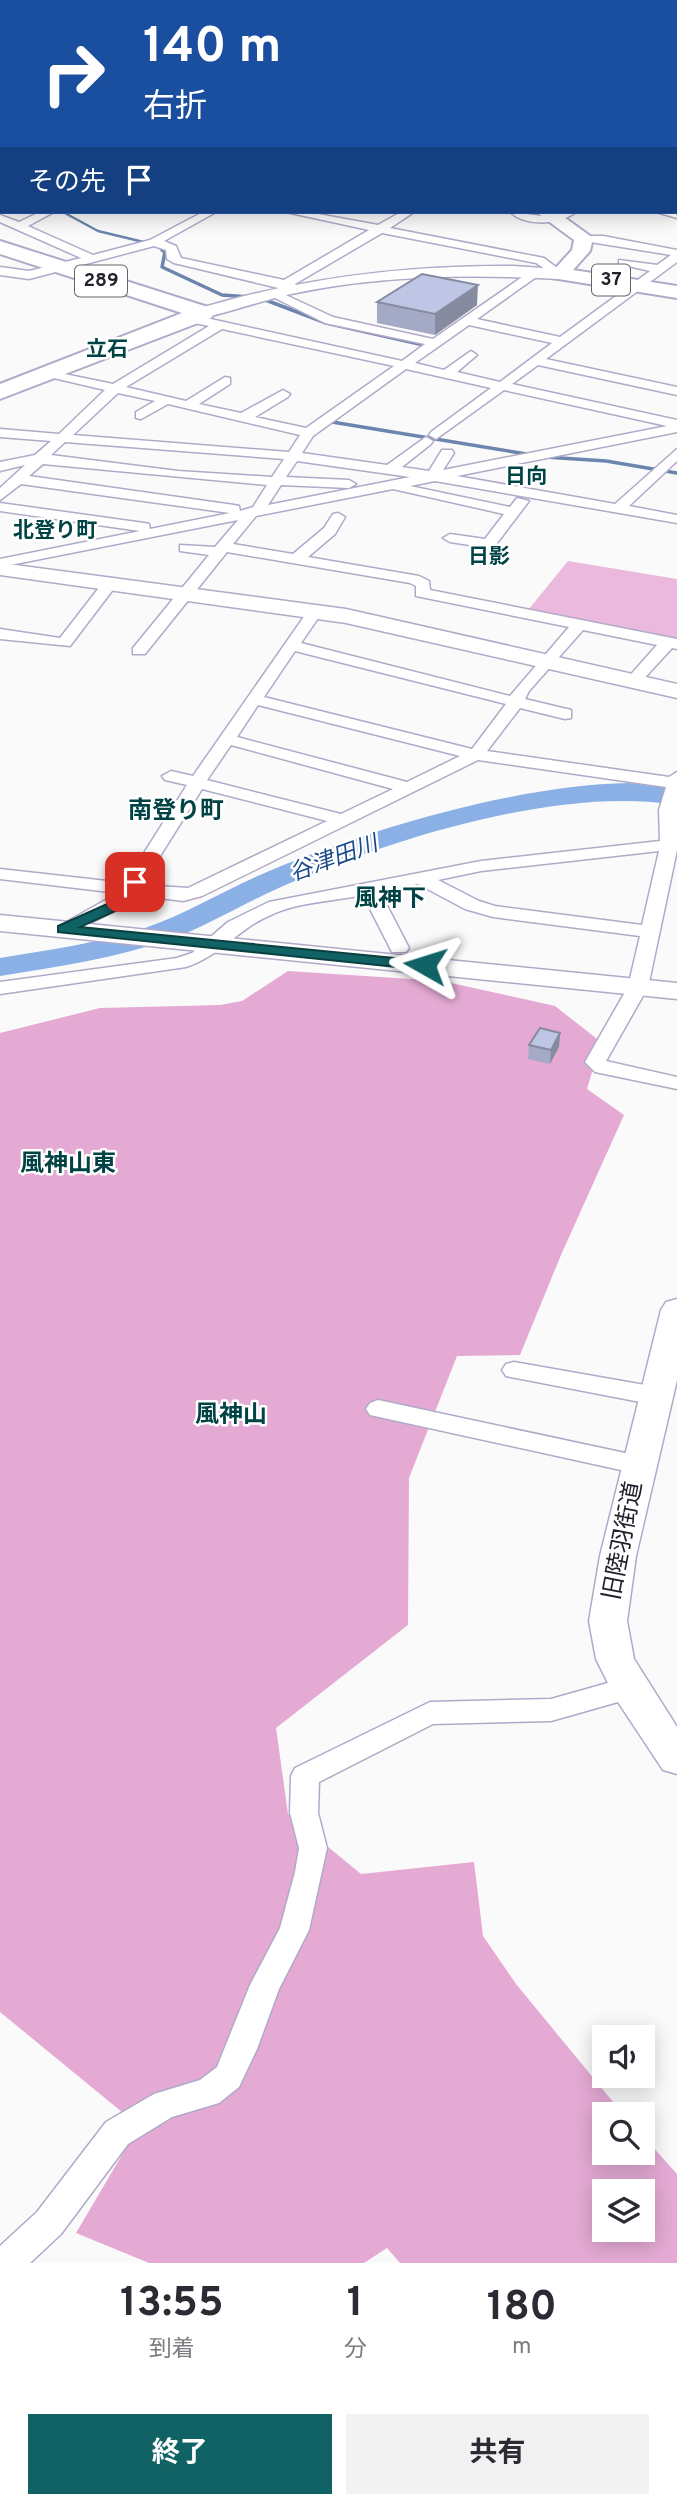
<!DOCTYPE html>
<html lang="ja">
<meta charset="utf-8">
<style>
:root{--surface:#fff;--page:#f2f2f3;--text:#2b2b33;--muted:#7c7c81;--accent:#116264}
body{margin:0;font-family:Overpass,"Noto Sans JP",sans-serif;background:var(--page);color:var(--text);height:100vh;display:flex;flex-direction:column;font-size:26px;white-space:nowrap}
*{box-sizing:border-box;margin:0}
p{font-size:23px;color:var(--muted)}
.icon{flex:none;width:38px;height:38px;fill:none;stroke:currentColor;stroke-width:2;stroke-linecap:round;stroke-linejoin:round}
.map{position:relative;height:2263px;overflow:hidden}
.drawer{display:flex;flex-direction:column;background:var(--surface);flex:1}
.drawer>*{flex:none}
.banner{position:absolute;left:0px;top:0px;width:677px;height:214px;box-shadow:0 4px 18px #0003;background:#1a4fa0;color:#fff;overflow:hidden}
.fabs{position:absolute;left:592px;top:2025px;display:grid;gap:14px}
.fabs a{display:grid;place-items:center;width:63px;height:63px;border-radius:0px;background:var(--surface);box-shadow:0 4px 18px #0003;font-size:35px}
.pin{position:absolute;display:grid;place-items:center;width:60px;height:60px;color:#fff;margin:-30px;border-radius:14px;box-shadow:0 4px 10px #0006}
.me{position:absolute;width:77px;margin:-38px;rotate:276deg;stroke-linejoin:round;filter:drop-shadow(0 0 5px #0008)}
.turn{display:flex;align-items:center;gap:24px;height:147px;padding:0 28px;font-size:32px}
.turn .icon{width:91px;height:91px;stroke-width:2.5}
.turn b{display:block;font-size:49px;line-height:60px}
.then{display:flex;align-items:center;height:66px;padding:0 28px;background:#0003;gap:14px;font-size:26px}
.eta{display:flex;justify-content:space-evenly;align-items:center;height:119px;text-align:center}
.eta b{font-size:42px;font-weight:700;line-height:49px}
.primary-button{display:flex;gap:14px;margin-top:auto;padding:14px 28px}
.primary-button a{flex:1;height:80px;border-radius:0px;background:var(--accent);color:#fff;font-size:28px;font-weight:700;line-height:80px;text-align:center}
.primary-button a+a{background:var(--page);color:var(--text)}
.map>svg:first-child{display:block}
</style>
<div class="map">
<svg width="677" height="2263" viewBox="0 0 677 2263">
<rect width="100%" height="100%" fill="#fafafa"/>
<path fill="#eab9dd" d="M568 561 677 579V640L529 609Z"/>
<path fill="#e4aad4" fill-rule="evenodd" d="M288 971 442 981 555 1006 601 1042 587 1089 624 1115 561 1255 520 1355 457 1356 409 1478 408 1625 276 1728 288 1814 361 1874 474 1862 483 1936 516 1984 623 2114H604V2152H642V2135L677 2174V2263H400L387 2248 364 2263H149L76 2233 139 2126 0 2012V1033L100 1008 220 1005 242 1001ZM604 2191H642V2230H604Z"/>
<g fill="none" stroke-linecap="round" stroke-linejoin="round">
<path stroke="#6b85ae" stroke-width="2.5" d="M63 212 98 231 156 245 164 251"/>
<path stroke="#6b85ae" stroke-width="3.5" d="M162 250 165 252 162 267 222 295 250 297
M263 299 326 323 428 346
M336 419 332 422 545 457 606 461 677 473"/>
<path fill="#8ab0e6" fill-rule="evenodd" d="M629 783 677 789V805C558 786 391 839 281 887 244 903 209 925 171 939 116 958 58 967 0 976V958C49 950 98 943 145 928 186 914 221 892 260 875 364 830 516 785 629 783Z"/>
<defs>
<path id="street" d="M117 0H128L116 2Z
M143 0H155L156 2H144Z
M676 8H677V14H676Z
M0 31H2V37H0Z
M2 47V53L0 54V48Z
M676 85H677V92H676Z
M0 88H2V95L0 94Z
M676 101H677V108H676Z
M0 151H2V157H0Z
M676 180H677V186H676Z
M676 211 677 218 656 212H676Z
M40 212H54L28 226 93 255 150 240 203 212H216L164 241 176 246 181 258 284 280 369 230 286 212H307L378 225 401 212H414L390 228 544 258 565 274 559 278 536 263 382 233 295 284 297 287 291 291 174 263 167 259 166 250 154 246 29 279 0 275V267L29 271 81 258 0 222V215L19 222Z
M510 212 542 216 576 212C559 225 526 227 510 212Z
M580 236H603L677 250V262L546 359 677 387V395L538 365 512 384 677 420V432L457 476 615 504 677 449V461L629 506 677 515V523L435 481 410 486 510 507 517 498 529 501 494 547 489 548 450 542 443 538 450 534 485 539 504 514 393 489 256 516 233 544 293 554 324 528 333 514 338 513 345 517 335 534 308 557 419 576 429 581 430 590 677 639V649L672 648 639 684 633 686 625 681 657 645 583 630 529 691 525 699 571 710V718L565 719 520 708 487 751 669 777 677 772V850L648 987 606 1061 677 1077V1089L595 1072 585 1062 628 987 640 936 493 917 465 909 418 884 380 892 409 948 406 952H392L363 895C335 901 299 902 273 914 240 927 219 957 186 967L0 994V982L177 958 192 953 228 922 269 902 481 861 660 841 659 810 666 787 478 760 202 896 183 901 136 895 131 903 70 933H56L54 929 118 893 0 879V869L125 883 187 785 165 780 162 776 171 771 193 776 310 608H320L323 611 301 643 510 696 569 627 416 596V586L410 583 227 552 145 654H133V648L209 555 180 551V545L215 547 238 520 0 567V559L140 531 0 511V503L144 523 149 524 150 529 230 513 21 484 0 500V488L25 465 0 471V462L35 455 51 441 0 437V429L59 434 105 390 45 376V370L113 384 209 326 184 321V315L188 314 402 361 425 344 325 323 265 293 275 290 333 317 433 339 535 268 541 272 539 275 477 319 560 337 650 271 619 264V260L657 265 671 255 584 241 578 238ZM469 325 552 343 500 382 457 372 477 355 471 351 444 370 415 363ZM222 329 394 366 306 428 255 417 288 397 290 394 283 390 241 413 199 404 230 384V378L225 377 186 401 126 387ZM406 369 491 388 431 432 429 435 436 439 504 390 667 426 443 470 454 453 452 450H442L429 471 402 467 431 444 433 441 426 437 387 465 302 453 313 436ZM118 393 155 401 136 412V418L141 419 168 404 300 435 289 452 73 435ZM65 442 284 459 272 477 178 471 51 455ZM297 461 410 477 268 505 281 485 349 488 356 484 349 480 286 477ZM43 464 267 485 253 507 240 511 239 506 234 505 29 476ZM295 651 506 704 472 749 264 697ZM258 705 460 756 407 782 237 737ZM231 745 393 789 341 814 207 780ZM202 789 327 821 188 888 142 885ZM659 851 642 925 495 906 479 901 438 880 481 871Z
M110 578 118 583 70 646 0 639V629L60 638 105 580Z
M514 1362 656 1387 664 1390 668 1396 664 1402 656 1405 506 1376 502 1370 506 1364Z
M378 1400 639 1456 648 1459 651 1465 648 1471 639 1474 370 1415 366 1409 370 1403Z
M629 1677 639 1680 642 1688 639 1696 551 1721 433 1724 319 1782 318 1813 327 1848 309 1930 279 1989 257 2049 239 2087 219 2103 172 2117 128 2144 61 2234 30 2263H0V2246L37 2212 106 2122 154 2094 200 2080 217 2067 250 1985 280 1928 295 1872 299 1848 290 1813 291 1776 295 1768 430 1702 551 1699Z"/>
<path id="secondary" d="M513 266 559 269 567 274 559 279C469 274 380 275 291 294 261 301 233 311 203 318L194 313 197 309C301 278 404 265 513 266Z
M0 563 346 609 677 684V698L346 623 0 575Z
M0 915 677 983V999L0 931Z
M677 1299V1380L636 1556 627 1621 634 1659 677 1727V1774L663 1770 616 1699 596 1659 589 1621 600 1556 661 1310 666 1302Z"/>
<path id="primary" d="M252 0H270L271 2H253Z
M536 212H557L593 238 590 251 573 270 677 286V298L552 278 550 274 572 250 574 240Z"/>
<path id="highway" d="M676 70H677V80H676Z
M0 116H2V128H0Z
M0 241 211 308 214 313 211 318 0 399V384L182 313 0 254Z"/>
</defs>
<use href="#street" stroke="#b1a9c8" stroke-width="3"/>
<use href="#secondary" stroke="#b1a9c8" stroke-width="3"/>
<use href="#primary" stroke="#b1a9c8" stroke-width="4"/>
<use href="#highway" stroke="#b1a9c8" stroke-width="4"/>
<use href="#street" fill="#fff" fill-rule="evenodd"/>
<use href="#secondary" fill="#fff" fill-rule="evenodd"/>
<use href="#primary" fill="#fff" fill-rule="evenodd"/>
<use href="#highway" fill="#fff" fill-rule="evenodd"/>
</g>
<path fill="#a4aac5" d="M377 302 477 305 435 335 377 323Z
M560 1033 559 1047 550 1064 528 1059 529 1045Z"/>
<path fill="#868ba0" d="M478 285 477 305 435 335V314Z
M560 1033 559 1047 550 1064 551 1050Z"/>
<path fill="#bfc6e5" stroke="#868ba0" stroke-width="2" d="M422 274 478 285 435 314 377 302Z
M540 1028 560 1033 551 1050 529 1045Z"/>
<path fill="#116264" stroke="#0b4041" stroke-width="2" d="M130 879 142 882 124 907 80 927 425 961 433 965 425 970 58 932V926L114 901Z"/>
<g text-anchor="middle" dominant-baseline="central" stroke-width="5" stroke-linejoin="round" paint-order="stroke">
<g fill="#fff" stroke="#65636b" stroke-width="2">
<rect x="592" y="264.5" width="38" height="31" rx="5"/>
<rect x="75" y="265.5" width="52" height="31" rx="5"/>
</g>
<g font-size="19" font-weight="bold" fill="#23202c">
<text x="611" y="280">37</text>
<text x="101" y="281">289</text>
</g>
<g font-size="21" font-weight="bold" fill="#004345" stroke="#fff">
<text x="107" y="350">立石</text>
<text x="526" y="477">日向</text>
<text x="55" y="531">北登り町</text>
<text x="489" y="557">日影</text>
</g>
<g font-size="23" font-style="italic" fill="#194a8a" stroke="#fff">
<text transform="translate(334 860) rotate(-20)">谷津田川</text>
</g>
<g font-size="24" font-weight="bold" fill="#004345" stroke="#fff">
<text x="176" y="812">南登り町</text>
<text x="390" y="900">風神下</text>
<text x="68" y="1165">風神山東</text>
<text x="231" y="1416">風神山</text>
</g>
<g font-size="24" fill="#23202c" stroke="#fff">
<text transform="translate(624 1541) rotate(-79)">旧陸羽街道</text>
</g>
</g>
</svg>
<div class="fabs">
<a><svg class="icon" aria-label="sound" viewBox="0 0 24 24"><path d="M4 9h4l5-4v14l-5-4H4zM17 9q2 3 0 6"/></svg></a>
<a><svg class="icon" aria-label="search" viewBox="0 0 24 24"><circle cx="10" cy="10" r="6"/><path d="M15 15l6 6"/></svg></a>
<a><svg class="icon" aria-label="layers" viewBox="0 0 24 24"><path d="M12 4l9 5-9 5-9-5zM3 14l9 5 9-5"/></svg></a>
</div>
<div class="pin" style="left:135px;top:882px;background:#d93025"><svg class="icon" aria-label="arrive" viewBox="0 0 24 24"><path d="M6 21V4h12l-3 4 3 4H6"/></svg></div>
<svg class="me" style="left:425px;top:965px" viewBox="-20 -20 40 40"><path d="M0-17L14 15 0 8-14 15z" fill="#116264" stroke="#fff" stroke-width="4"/></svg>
<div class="banner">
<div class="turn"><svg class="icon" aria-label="right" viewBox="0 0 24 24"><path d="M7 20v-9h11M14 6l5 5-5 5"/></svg><div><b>140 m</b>右折</div></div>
<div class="then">その先<svg class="icon" aria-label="arrive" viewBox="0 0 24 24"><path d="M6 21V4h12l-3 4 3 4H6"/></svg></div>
</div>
</div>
<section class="drawer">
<div class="eta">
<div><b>13:55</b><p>到着</p></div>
<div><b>1</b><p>分</p></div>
<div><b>180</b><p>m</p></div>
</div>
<div class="primary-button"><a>終了</a><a>共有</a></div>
</section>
